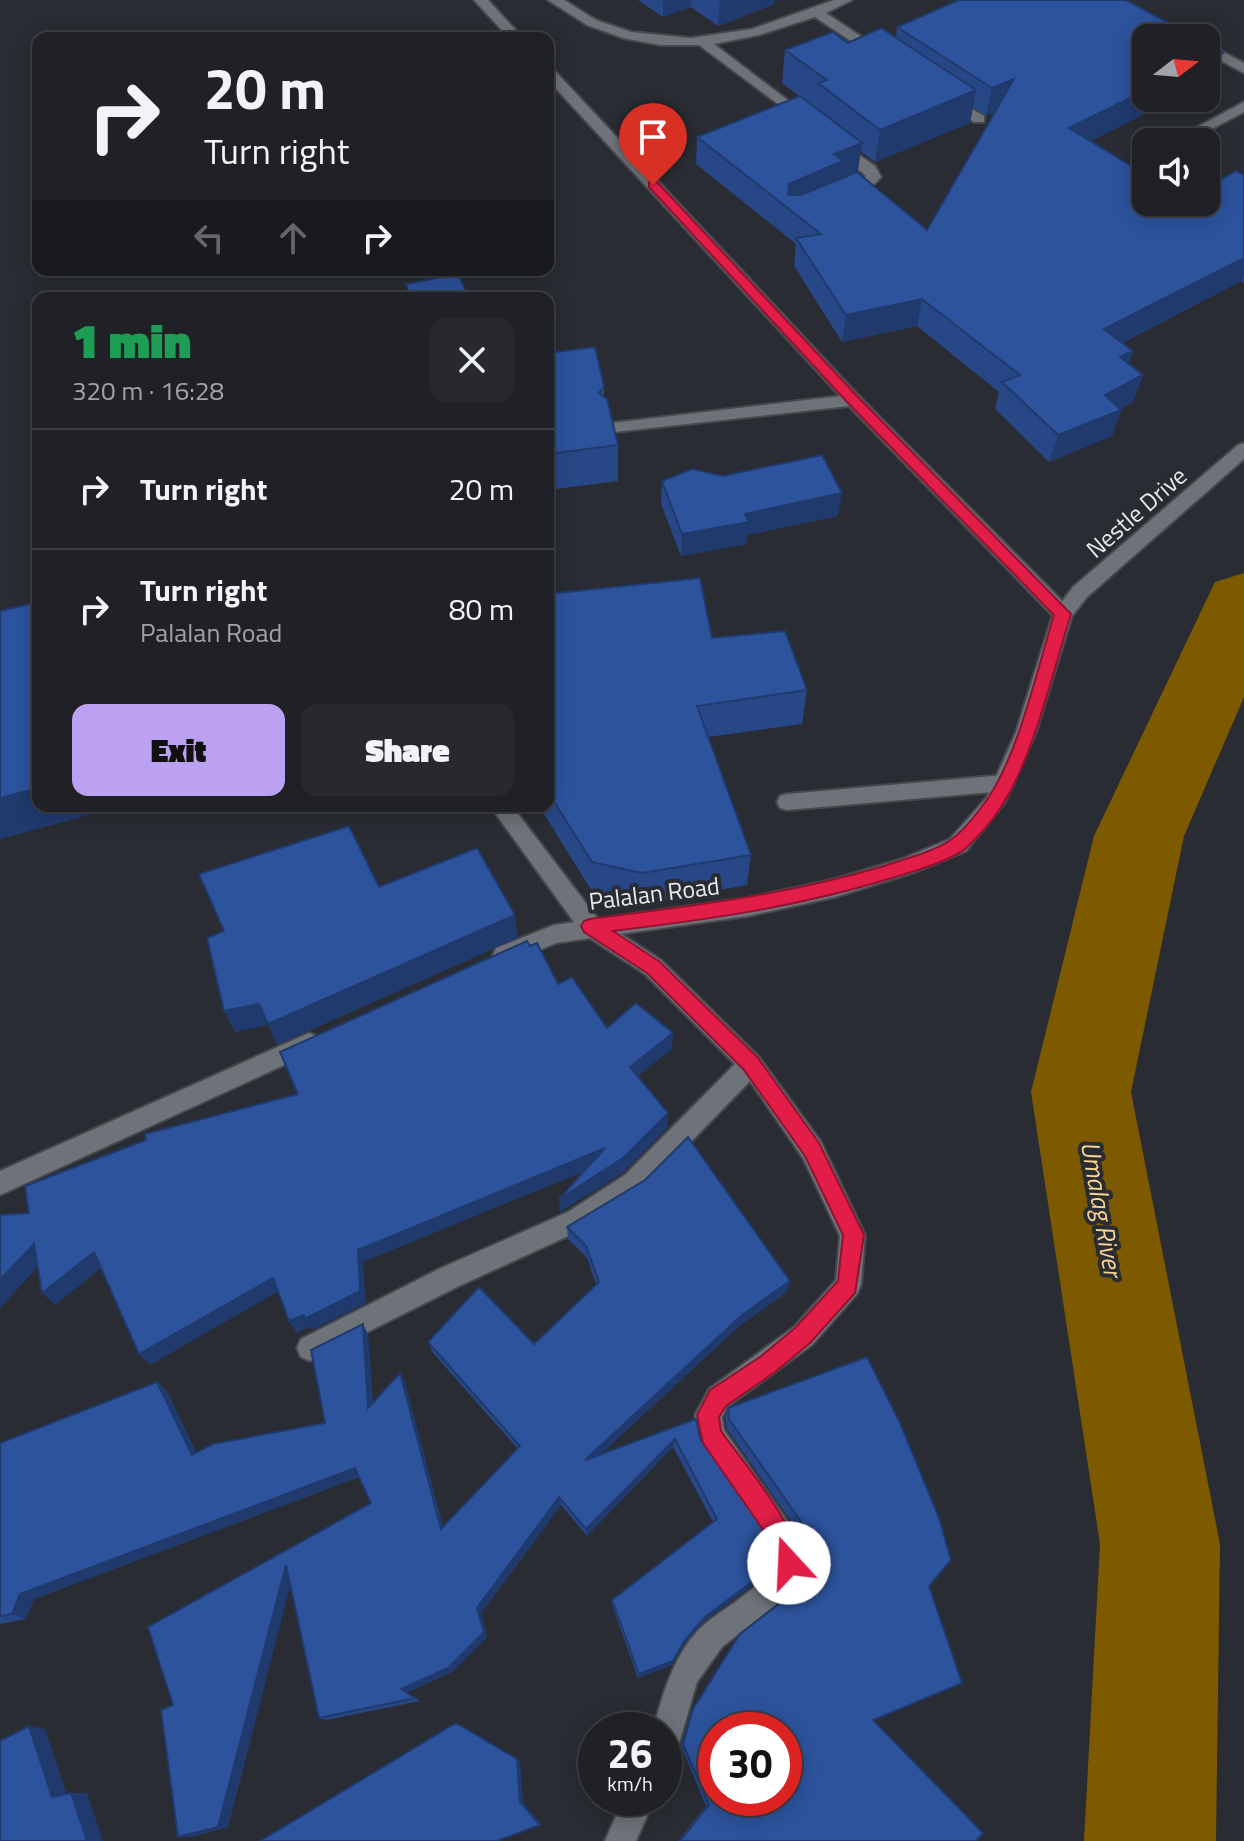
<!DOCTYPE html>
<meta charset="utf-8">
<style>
:root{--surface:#1f2126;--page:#27292e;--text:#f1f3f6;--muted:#a1a3a7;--line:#3c3e43;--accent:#bca0f2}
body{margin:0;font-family:"Titillium Web",sans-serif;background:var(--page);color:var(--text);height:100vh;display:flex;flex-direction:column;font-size:30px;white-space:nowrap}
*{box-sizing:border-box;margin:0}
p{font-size:26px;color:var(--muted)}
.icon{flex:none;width:44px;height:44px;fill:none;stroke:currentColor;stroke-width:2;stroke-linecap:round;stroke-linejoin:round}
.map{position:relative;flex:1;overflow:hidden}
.details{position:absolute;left:32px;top:292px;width:522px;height:520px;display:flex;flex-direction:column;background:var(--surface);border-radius:16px;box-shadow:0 4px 20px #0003,0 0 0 2px var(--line)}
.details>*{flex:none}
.banner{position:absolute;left:32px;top:32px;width:522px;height:244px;border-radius:16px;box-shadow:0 4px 20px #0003,0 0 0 2px var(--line);background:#1f2126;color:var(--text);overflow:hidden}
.needle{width:52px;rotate:74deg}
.fabs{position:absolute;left:1132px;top:24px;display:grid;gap:16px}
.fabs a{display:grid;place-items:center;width:88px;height:88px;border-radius:16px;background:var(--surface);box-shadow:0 4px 20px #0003,0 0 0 2px var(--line);font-size:40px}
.speed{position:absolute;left:578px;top:1712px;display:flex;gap:16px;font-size:40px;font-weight:700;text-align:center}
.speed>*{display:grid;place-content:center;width:104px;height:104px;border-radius:50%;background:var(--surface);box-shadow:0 4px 20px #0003,0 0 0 2px var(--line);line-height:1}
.speed small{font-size:20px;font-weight:400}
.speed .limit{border:12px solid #d22;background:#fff;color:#111}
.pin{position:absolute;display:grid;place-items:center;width:68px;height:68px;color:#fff;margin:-82px -34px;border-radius:50% 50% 50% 0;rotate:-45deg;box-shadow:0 0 8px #0007}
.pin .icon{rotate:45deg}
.me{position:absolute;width:88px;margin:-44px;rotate:340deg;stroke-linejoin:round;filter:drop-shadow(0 0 6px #0008)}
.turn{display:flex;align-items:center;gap:28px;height:168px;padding:0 40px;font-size:36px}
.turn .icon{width:104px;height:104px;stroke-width:2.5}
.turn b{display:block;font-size:56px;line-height:68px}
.lanes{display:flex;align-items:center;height:76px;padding:0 40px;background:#0003;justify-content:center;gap:40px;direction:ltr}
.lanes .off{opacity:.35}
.round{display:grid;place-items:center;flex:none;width:84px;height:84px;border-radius:16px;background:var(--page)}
.overview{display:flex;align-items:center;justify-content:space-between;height:136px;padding:0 40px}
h1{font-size:48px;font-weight:800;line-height:60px;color:#1e9e55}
.primary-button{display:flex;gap:16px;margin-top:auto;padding:16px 40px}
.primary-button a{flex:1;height:92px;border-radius:16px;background:var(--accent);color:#111;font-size:32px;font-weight:800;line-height:92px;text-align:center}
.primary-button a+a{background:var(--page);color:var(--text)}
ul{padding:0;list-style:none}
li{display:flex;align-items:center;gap:24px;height:120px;padding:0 40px;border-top:2px solid var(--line)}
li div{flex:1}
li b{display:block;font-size:30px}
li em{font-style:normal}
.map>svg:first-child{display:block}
</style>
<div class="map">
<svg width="1244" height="1841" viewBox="0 0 1244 1841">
<rect width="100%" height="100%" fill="#292c32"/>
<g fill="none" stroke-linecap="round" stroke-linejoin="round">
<path fill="#7d5900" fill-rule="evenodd" d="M1244 573V697L1184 836 1131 1092 1220 1544 1216 1841H1084L1100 1544 1031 1092 1094 836 1215 582Z"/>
<defs>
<path id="service" d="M474 0H488L523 38H509Z
M548 0H564L596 20 631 32 691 38 752 29 834 0H852L826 13 890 56 878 59 815 17 759 35 714 44 811 118V124L806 125 699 45H660L623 38 587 25Z
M1206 43 1244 63V73L1206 53Z
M548 68 553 69 859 396 1070 609 1073 614 1070 619H1056L849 406 606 433 603 429 606 425 612 423 840 396 548 80Z
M948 95 984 116V122H974L943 102 941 99Z
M1244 102V112L1187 142H1169Z
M837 140 875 166 881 177C871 189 855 200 839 198V192L866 176 832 147V141Z
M1004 775 1011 777 1014 783 1011 789 1004 791 787 810 780 808 777 802 780 796 787 794Z"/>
<path id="minor" d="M490 806H512L598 919 661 960 759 1057 821 1142 865 1235 861 1285 857 1294 812 1345 727 1407 722 1417 724 1430 793 1529 803 1563 788 1595 722 1647 697 1682 675 1757 664 1761V1730H653C663 1693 675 1650 705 1624 728 1605 761 1589 775 1562L771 1545 701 1445 695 1415 709 1389 794 1327 836 1280 840 1236 803 1158 750 1081 643 1191 586 1228 459 1286 310 1361 301 1357 297 1348 301 1339 441 1268 568 1212 625 1175 735 1064 645 974 582 933Z
M624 1798H655L636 1841H605Z"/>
<path id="tertiary" d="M1244 443V459L1087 597 1072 616 1036 732 1005 802 966 851 915 872 835 897 748 916 556 943 504 965 496 962 493 955 496 948 554 925 748 898 835 879 902 859 950 839 987 797 1016 732 1053 614 1073 587 1238 445Z
M309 1033 317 1036 321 1043 317 1050 0 1195V1171Z"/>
</defs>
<use href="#service" stroke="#46484d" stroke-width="4"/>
<use href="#minor" stroke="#46484d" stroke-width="4"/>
<use href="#tertiary" stroke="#46484d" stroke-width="4"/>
<use href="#service" fill="#6e7279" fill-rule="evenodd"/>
<use href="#minor" fill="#6e7279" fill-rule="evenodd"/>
<use href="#tertiary" fill="#6e7279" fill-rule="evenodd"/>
</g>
<path fill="#274786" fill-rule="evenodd" d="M638 0H775L774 4 718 26 691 7 663 17Z
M897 27 1146 98H1177L1090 141 1146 202H1206L1244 175V283L1241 281 1122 343 1128 364 1143 375 1133 402 1120 409 1121 410 1112 436 1049 462 995 409 999 392 917 326 842 342 794 266 796 244 696 164 697 137 815 108 782 83 785 50 896 38ZM973 107 986 116 996 112 927 230 841 179V177L858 170 860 151 875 162 970 123Z
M548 353 604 386V397L618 445V481L548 490Z
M662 481 838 516 747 535 746 544 681 556 661 504Z
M548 594 712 638 807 690 802 724 708 737 751 855 747 885 641 904 593 893 539 806H548Z
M688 1137 790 1281 786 1293 739 1326 601 1454 696 1419 700 1438 772 1540 775 1555 766 1570 751 1586 703 1622 683 1645 672 1665 638 1678 612 1605V1600L713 1522 673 1447 587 1536 561 1505 481 1613 487 1637 452 1672 406 1693 420 1701 326 1720 319 1718 290 1585 228 1827 190 1837H178L161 1710 173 1705 148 1627 371 1503 359 1477 34 1599 26 1619 0 1624V1443L157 1382 167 1391 196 1452 213 1444 325 1423 311 1350 363 1324 368 1335 373 1403 400 1373 405 1383 443 1527 518 1449 433 1353 428 1342 479 1287 534 1344 596 1284 587 1258 568 1239 567 1227 645 1180Z
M728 1408 929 1586 873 1720 976 1841H678L706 1806 681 1746 691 1712 740 1634 792 1593 806 1564 795 1527 727 1429 725 1417Z"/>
<path fill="#203a6d" d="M663 0H691V7L663 17Z
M720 0H775L774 4 718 26Z
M1223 53 1214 80 1206 84V61Z
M1014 79 1008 106 986 116 992 88Z
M976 90 970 123 875 162 880 130Z
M1146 90V98H1177L1062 155 1069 128Z
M862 143 858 170 841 177 840 188 786 207 789 184 834 154Z
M1244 258V275L1241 281 1095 356 1104 329Z
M922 299 917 326 842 342 846 315Z
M1133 351 1124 378 1120 357Z
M1143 375 1133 402 1110 414 1121 410 1112 436 1049 462 1058 435 1105 395Z
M842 493 838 516 747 535 746 544 681 556 682 534 745 514Z
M38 788V806H123L0 839V798Z
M515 915 518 938 277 1045 268 1025 235 1032 224 1011Z
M673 1033 672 1049 630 1082V1067Z
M668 1113 667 1128 623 1173 560 1212 559 1199Z
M605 1148V1163L363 1262 366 1303 312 1330 310 1327 296 1333 289 1321 358 1250Z
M34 1244 47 1257 0 1308V1280Z
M94 1252 105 1265 55 1305 42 1293Z
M273 1278 281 1290 150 1365 139 1354Z
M790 1281 786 1293 739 1326 586 1468 585 1460 742 1315Z
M363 1324 368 1335 374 1417 368 1408Z
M400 1373 405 1383 445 1536 441 1529Z
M157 1382 167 1391 201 1463 192 1455Z
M675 1439 673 1447 587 1536 586 1529Z
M355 1468 361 1476 34 1599 26 1619 12 1614 20 1594Z
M559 1497 561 1505 481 1613 487 1637 452 1672 406 1693 401 1689Z
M770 1564 766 1570 751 1586 703 1622 683 1645 672 1665 638 1678 639 1674 685 1640 705 1617Z
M286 1565 294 1571 228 1827 190 1837H178Z
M29 1726 45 1729 68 1798 52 1797Z
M517 1759 520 1761 523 1802 542 1825 497 1841Z
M71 1793H87L103 1841H87Z"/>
<path fill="#2d539c" stroke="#203a6d" stroke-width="2" fill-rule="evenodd" d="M959 0H1126L1196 38H1146V90L1069 128 1146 175V202H1206V188L1236 171 1244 175V258L1104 329 1133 351 1120 357 1143 375 1105 395 1121 410 1058 435 1002 382 1020 375 922 299 846 315 796 238 821 234 697 137 800 96 862 143 834 154 843 161 789 184 788 195H801L857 172 927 230 1014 79 992 88 897 27Z
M881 28 976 90 880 130 818 83 827 80 785 50 833 32 848 43Z
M1206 44 1223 53 1206 61Z
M458 274 469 298H410L406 284Z
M595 347 604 386 599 393 607 399 618 445 548 454V353Z
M822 455 842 493 745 514 749 522 682 534 662 481 692 469 723 476Z
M700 578 712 638 785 631 807 690 697 706 751 855 642 873 592 862 548 792V594Z
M38 602V788L0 798V611Z
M349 826 379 887 477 848 515 915 268 1024 259 1004 224 1011 207 938 224 931 199 874Z
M527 941 530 946 537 943 558 984 572 977 607 1028 636 1003 673 1033 630 1067 668 1113 623 1158 559 1199 605 1148 358 1250 360 1291 305 1319 304 1315 289 1321 273 1278 139 1354 94 1252 42 1293 34 1244 0 1280V1215L29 1213 25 1186 146 1140 145 1134 298 1094 280 1052Z
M688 1137 790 1281 742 1315 585 1460 696 1419 700 1438 772 1540 775 1555 770 1564 754 1580 705 1617 685 1640 673 1661 639 1674 612 1600 717 1519 675 1439 586 1529 559 1497 477 1608 484 1632 448 1668 401 1689 415 1698 319 1718 286 1565 218 1827 178 1837 161 1710 173 1705 148 1627 371 1503 355 1468 20 1594 12 1614 0 1616V1443L157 1382 192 1455 213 1444 325 1423 311 1350 363 1324 368 1408 400 1373 441 1529 520 1446 428 1342 479 1287 534 1344 599 1282 586 1246 567 1227 645 1180Z
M867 1357 900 1423 939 1518 951 1560 929 1586 962 1683 873 1720 983 1833 976 1841H680L709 1805 683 1744 693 1709 740 1634 794 1592 810 1558 800 1520 729 1419 728 1408ZM716 1730H784V1798H716Z
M456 1723 517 1759 520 1802 540 1825 497 1841H260Z
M29 1726 52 1797 71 1793 87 1841H0V1741Z"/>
<path fill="#e11d48" stroke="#92132f" stroke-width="2" d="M649 182H657L858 397 1071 614C1053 671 1033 759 1001 807 992 821 977 838 965 849 950 861 912 872 892 878 797 907 712 919 613 931L660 962 758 1058 819 1143 864 1235 855 1293 810 1343 775 1372 726 1406 719 1417 721 1431C741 1460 810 1539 797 1572L789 1575 780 1572 773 1544 703 1443 697 1415 710 1390 760 1357 795 1328 838 1281 843 1235 805 1156 744 1070 647 973 584 932 581 926 584 921 590 919C690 906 787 895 884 866 904 859 934 852 952 839 964 830 979 811 988 798 1018 755 1038 667 1054 615L848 403 649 187Z"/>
<g text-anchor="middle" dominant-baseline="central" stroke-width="8" stroke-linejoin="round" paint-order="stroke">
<g font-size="24" fill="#e9ebef" stroke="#292c32">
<text transform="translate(1136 512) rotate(-41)">Nestle Drive</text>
<text transform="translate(654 893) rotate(-7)">Palalan Road</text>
</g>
<g font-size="26" font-style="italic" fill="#fad492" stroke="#292c32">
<text transform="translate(1102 1209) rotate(80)">Umalag River</text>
</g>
</g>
</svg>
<div class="fabs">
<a><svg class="needle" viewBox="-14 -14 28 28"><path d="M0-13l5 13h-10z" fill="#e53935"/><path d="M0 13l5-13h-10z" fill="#a1a3a7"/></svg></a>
<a><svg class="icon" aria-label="sound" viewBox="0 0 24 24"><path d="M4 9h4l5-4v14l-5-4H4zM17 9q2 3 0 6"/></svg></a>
</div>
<div class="speed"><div>26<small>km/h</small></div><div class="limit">30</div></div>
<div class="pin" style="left:653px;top:185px;background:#d93025"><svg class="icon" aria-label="arrive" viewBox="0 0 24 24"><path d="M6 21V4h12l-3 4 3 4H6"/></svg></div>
<svg class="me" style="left:789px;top:1563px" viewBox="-20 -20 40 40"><circle r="19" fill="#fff"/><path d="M0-13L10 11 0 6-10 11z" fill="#e11d48"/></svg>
<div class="banner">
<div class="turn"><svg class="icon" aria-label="right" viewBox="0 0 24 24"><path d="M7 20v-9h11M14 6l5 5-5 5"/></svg><div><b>20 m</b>Turn right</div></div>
<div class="lanes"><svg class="icon off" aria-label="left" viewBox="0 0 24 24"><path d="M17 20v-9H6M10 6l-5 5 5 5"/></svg><svg class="icon off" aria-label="ahead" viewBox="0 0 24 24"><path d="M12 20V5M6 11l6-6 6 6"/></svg><svg class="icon" aria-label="right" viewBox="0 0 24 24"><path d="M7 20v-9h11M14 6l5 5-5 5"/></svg></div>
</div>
<section class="details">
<div class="overview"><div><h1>1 min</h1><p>320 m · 16:28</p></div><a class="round"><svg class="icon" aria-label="close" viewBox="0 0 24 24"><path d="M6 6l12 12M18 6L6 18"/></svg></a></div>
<ul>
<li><svg class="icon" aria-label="right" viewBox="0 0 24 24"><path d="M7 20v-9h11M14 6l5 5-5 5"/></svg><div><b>Turn right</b></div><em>20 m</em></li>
<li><svg class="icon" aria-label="right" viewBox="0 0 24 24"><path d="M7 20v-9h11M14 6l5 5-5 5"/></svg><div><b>Turn right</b><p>Palalan Road</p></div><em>80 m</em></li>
</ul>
<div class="primary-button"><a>Exit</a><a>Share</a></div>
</section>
</div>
